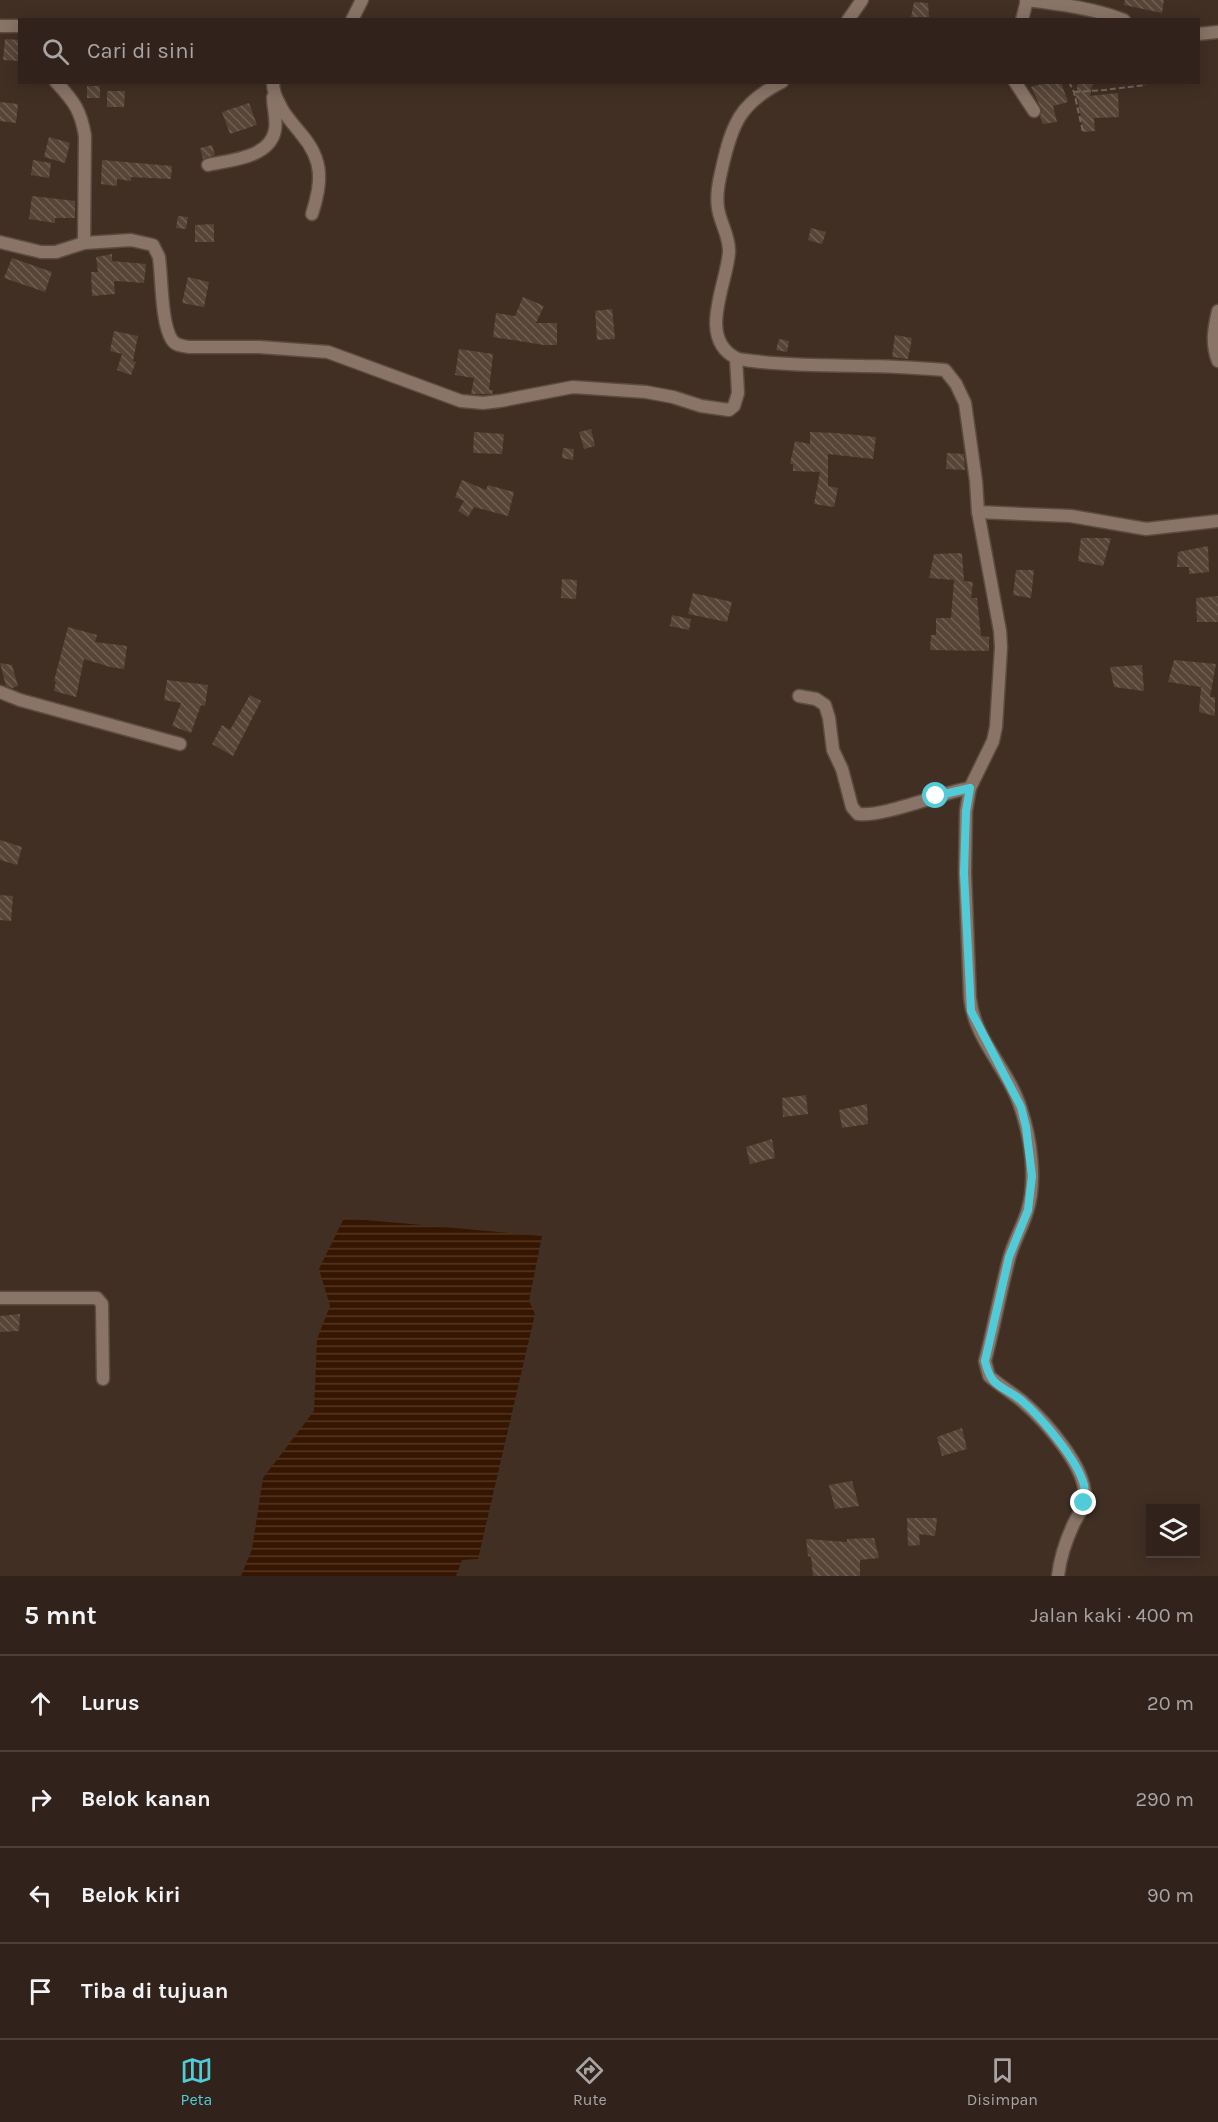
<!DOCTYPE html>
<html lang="id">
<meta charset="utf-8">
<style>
body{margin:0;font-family:Karla,sans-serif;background:#392b24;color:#f1f3f6}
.controls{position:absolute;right:18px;bottom:18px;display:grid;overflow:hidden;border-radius:0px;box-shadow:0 3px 15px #0003}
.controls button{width:54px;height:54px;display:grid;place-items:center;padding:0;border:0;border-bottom:2px solid #4c403a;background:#31231b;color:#f1f3f6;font:30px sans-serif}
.stop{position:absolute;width:18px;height:18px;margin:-14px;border:4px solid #52cbd8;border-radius:50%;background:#fff}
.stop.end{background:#52cbd8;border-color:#fff;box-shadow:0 2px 6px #0008}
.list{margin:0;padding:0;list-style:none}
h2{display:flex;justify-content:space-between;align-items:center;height:78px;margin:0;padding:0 24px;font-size:26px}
h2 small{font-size:20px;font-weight:400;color:#a8a4a3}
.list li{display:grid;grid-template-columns:39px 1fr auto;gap:18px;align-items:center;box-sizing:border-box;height:96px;padding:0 24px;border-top:2px solid #4c403a}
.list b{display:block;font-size:22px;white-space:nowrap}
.list em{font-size:20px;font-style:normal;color:#a8a4a3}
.icon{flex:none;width:33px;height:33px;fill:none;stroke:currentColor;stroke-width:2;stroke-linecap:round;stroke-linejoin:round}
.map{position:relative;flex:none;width:1218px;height:1576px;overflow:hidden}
.search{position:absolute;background:#31231b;box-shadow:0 3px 15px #0003;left:18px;right:18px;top:18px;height:66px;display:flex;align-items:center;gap:15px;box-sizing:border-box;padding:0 21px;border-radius:0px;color:#a8a4a3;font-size:22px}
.sheet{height:462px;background:#31231b}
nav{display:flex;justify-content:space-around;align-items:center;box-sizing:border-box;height:84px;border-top:2px solid #4c403a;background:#31231b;font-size:16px;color:#a8a4a3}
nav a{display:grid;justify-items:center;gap:3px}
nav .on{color:#52cbd8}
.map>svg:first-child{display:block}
.water{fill:url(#water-rules)}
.building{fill:url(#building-back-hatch)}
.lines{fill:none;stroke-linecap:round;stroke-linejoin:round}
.street-casing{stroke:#5b4c42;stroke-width:15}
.path{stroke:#76665c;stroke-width:2;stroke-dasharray:6 3;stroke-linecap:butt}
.street{stroke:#897467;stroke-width:12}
.route{stroke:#52cbd8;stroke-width:8}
</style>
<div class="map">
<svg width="1218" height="1576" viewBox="0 0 1218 1576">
<defs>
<pattern id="water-rules" width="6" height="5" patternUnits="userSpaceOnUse" patternTransform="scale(1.5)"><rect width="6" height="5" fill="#361600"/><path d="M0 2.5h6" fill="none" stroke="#533724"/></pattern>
<pattern id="building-back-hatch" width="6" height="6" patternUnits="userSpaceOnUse" patternTransform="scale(1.5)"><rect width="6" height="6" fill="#574538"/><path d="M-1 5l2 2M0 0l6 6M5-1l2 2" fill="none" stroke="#6f5f54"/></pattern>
</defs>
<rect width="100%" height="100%" fill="#412f24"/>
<polygon class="water" points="344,1218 542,1236 529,1301 535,1314 478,1559 462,1560 456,1576 241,1576 252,1549 263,1478 314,1411 317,1339 330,1306 319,1269"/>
<g class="building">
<polygon points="1125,0 1164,0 1162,13 1124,5"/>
<polygon points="914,2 928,3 929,17 911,17"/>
<polygon points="5,39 20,40 20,61 3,60"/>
<polygon points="1049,82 1061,82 1068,102 1053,106 1057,122 1043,124 1040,117 1042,110 1031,87"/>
<polygon points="1078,82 1093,82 1090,96 1118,93 1119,117 1094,118 1095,131 1083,132 1078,99 1075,100"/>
<rect x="87" y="86" width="13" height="12"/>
<polygon points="107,91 125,91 124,107 107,107"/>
<polygon points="0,102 18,104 16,123 0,121"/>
<polygon points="249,103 257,125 230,134 222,112"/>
<polygon points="49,137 70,143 65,163 44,157"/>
<polygon points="212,145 215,155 203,159 200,148"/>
<polygon points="33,160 51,163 49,178 31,175"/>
<polygon points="102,160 172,166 171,179 131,177 131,181 117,179 117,186 101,184"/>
<polygon points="32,196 75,201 75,218 55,218 55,223 29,219"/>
<polygon points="178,216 188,217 186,229 176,228"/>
<polygon points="214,224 214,242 195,242 195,225"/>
<polygon points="811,228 826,232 822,244 808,240"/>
<polygon points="112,254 112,261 146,264 144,283 117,281 114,282 115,294 92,296 91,272 98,272 96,257"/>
<polygon points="12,258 52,272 45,292 4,278"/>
<polygon points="188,277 209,282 204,307 182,303"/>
<polygon points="523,297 544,306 536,323 557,323 557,345 544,345 493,337 496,313 515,316"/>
<polygon points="612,309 615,339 597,340 595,311"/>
<polygon points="114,331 138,336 133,361 136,362 131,375 117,370 122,354 110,351"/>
<polygon points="895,335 912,338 908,359 892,357"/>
<polygon points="779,339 789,341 787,352 776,350"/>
<polygon points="459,349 493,354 489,390 493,390 492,394 471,394 474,378 455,375"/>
<polygon points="591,429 595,446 584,449 579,432"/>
<polygon points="474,432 504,434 502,454 473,453"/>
<polygon points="810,432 836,433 876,437 873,459 828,454 828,486 838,488 834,507 814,504 820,472 793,471 793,464 790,464 795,441 810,444"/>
<polygon points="563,448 574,449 573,460 562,458"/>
<polygon points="947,453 964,454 965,470 946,469"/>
<polygon points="462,480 486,490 488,485 514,492 508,516 474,507 468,517 458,511 464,501 455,497"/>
<polygon points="1081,538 1111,538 1103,566 1078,561"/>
<polygon points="1208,546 1209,572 1189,574 1189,567 1177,567 1178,552"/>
<polygon points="962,553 964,581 973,582 971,598 977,598 981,636 989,637 989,651 930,650 931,635 936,635 936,618 951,618 954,580 929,578 934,554"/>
<polygon points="1016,570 1034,570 1031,598 1013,595"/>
<polygon points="562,579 577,580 576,599 561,598"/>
<polygon points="693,593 732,602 727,622 688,614"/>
<polygon points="1218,596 1218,622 1197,622 1196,598"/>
<polygon points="672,615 691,619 689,630 670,626"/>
<polygon points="68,627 97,635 95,642 127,646 124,669 110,667 84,659 76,697 54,691 56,681 54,681"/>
<polygon points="1174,660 1216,664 1210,697 1215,697 1215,716 1199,712 1201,687 1168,682"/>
<polygon points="0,663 12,665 18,686 12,688 6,686"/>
<polygon points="1142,665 1144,691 1114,687 1110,667"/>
<polygon points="167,680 208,685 205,706 201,705 191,733 172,726 181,703 164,700"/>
<polygon points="250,695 261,701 233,756 212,744 222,725 230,730"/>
<polygon points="0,840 22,847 17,865 0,860"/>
<polygon points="0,895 13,896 11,921 0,920"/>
<polygon points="806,1095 808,1114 783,1117 782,1098"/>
<polygon points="867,1104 868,1124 842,1128 839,1110"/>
<polygon points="772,1139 775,1158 750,1164 746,1147"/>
<polygon points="20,1314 19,1331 0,1332 0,1316"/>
<polygon points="962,1428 967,1449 942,1456 937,1437"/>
<polygon points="852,1481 859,1506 835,1509 829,1485"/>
<polygon points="907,1518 937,1518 935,1536 919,1534 920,1545 908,1546"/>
<polygon points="874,1538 879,1558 860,1560 860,1576 813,1576 811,1557 808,1556 806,1539 847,1542 847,1539"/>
</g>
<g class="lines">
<g class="street-casing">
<g id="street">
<path d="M1026 0C1060 4 1092 8 1124 20"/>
<polyline points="352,20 362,0"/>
<polyline points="848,20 862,0"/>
<polyline points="1022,20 1027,0"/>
<polyline points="0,26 20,26"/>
<polyline points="1198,34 1218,32"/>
<path d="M56 82C74 101 81 111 85 136L84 243"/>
<path d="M273 82C273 93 277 99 282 109 288 119 295 126 302 135 324 161 322 183 312 214"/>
<path d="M782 82C740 103 732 124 722 168 719 181 716 194 718 208 720 223 730 237 729 252 727 284 697 338 736 358 740 360 748 360 753 361 790 366 826 365 863 366 890 366 918 368 945 370L956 384 965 403 976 481 978 512 1000 631 1001 647 996 727 993 741 970 788 966 811 965 873 970 998C974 1039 1009 1070 1021 1109 1031 1139 1037 1181 1027 1212 1022 1228 1013 1243 1009 1259 1000 1293 994 1327 985 1361L989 1376C999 1385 1011 1392 1022 1401 1044 1420 1092 1472 1084 1503 1082 1510 1077 1517 1074 1523 1066 1540 1060 1558 1058 1576"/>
<polyline points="1015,82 1034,111"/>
<path d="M208 165C230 160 270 158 275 130 277 119 273 108 273 97"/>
<path d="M0 242 41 252H56L84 243 131 240 153 245 159 257C162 278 161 324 172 340 176 346 183 346 189 347H259L328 352 461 401 483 403 500 401 573 387 646 392 673 397 701 406 729 410 734 406 738 393 736 358"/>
<path d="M1218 311C1214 329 1211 343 1218 361"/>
<polyline points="978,512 1071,516 1146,529 1218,521"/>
<polyline points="0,692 20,700 180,744"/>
<path d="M799 696 816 699 825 705 829 718 833 750 842 769 852 807 858 814C885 817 939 793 970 788"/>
<polyline points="0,1298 97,1298 102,1304 103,1379"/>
</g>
</g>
<g class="path">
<polyline points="1069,82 1074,92 1083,132"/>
<polyline points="1074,92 1104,90 1146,85"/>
</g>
<use href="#street" class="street"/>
</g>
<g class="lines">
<path class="route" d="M936 796 970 788 966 811 964 873 971 1011 1021 1107 1026 1127 1032 1176 1028 1210 1009 1257 985 1361C991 1388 1002 1385 1021 1400 1041 1417 1077 1459 1084 1485 1085 1490 1084 1497 1084 1503"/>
</g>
</svg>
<div class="controls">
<button><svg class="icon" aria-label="layers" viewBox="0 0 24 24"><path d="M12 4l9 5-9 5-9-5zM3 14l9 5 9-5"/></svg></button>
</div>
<div class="stop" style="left:936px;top:796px"></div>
<div class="stop end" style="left:1084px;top:1503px"></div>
<div class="search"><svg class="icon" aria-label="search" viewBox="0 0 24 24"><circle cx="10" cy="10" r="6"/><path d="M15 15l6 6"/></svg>Cari di sini</div>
</div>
<section class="sheet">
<h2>5 mnt<small>Jalan kaki · 400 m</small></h2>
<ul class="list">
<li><svg class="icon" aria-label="ahead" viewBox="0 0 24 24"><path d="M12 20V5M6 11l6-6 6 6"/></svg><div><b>Lurus</b></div><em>20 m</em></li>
<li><svg class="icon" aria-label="right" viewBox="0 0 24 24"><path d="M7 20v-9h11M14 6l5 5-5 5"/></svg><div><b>Belok kanan</b></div><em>290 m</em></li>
<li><svg class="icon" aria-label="left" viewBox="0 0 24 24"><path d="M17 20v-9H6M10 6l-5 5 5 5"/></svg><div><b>Belok kiri</b></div><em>90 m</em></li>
<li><svg class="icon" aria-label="arrive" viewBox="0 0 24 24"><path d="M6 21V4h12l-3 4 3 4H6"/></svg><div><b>Tiba di tujuan</b></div></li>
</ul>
</section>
<nav>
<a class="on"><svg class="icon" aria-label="map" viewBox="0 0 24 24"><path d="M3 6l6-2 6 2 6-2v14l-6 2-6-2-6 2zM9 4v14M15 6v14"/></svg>Peta</a>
<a><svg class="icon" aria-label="directions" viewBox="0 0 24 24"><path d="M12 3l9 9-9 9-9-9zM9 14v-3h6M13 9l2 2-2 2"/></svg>Rute</a>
<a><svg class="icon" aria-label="saved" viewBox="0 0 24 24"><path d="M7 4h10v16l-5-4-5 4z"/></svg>Disimpan</a>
</nav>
